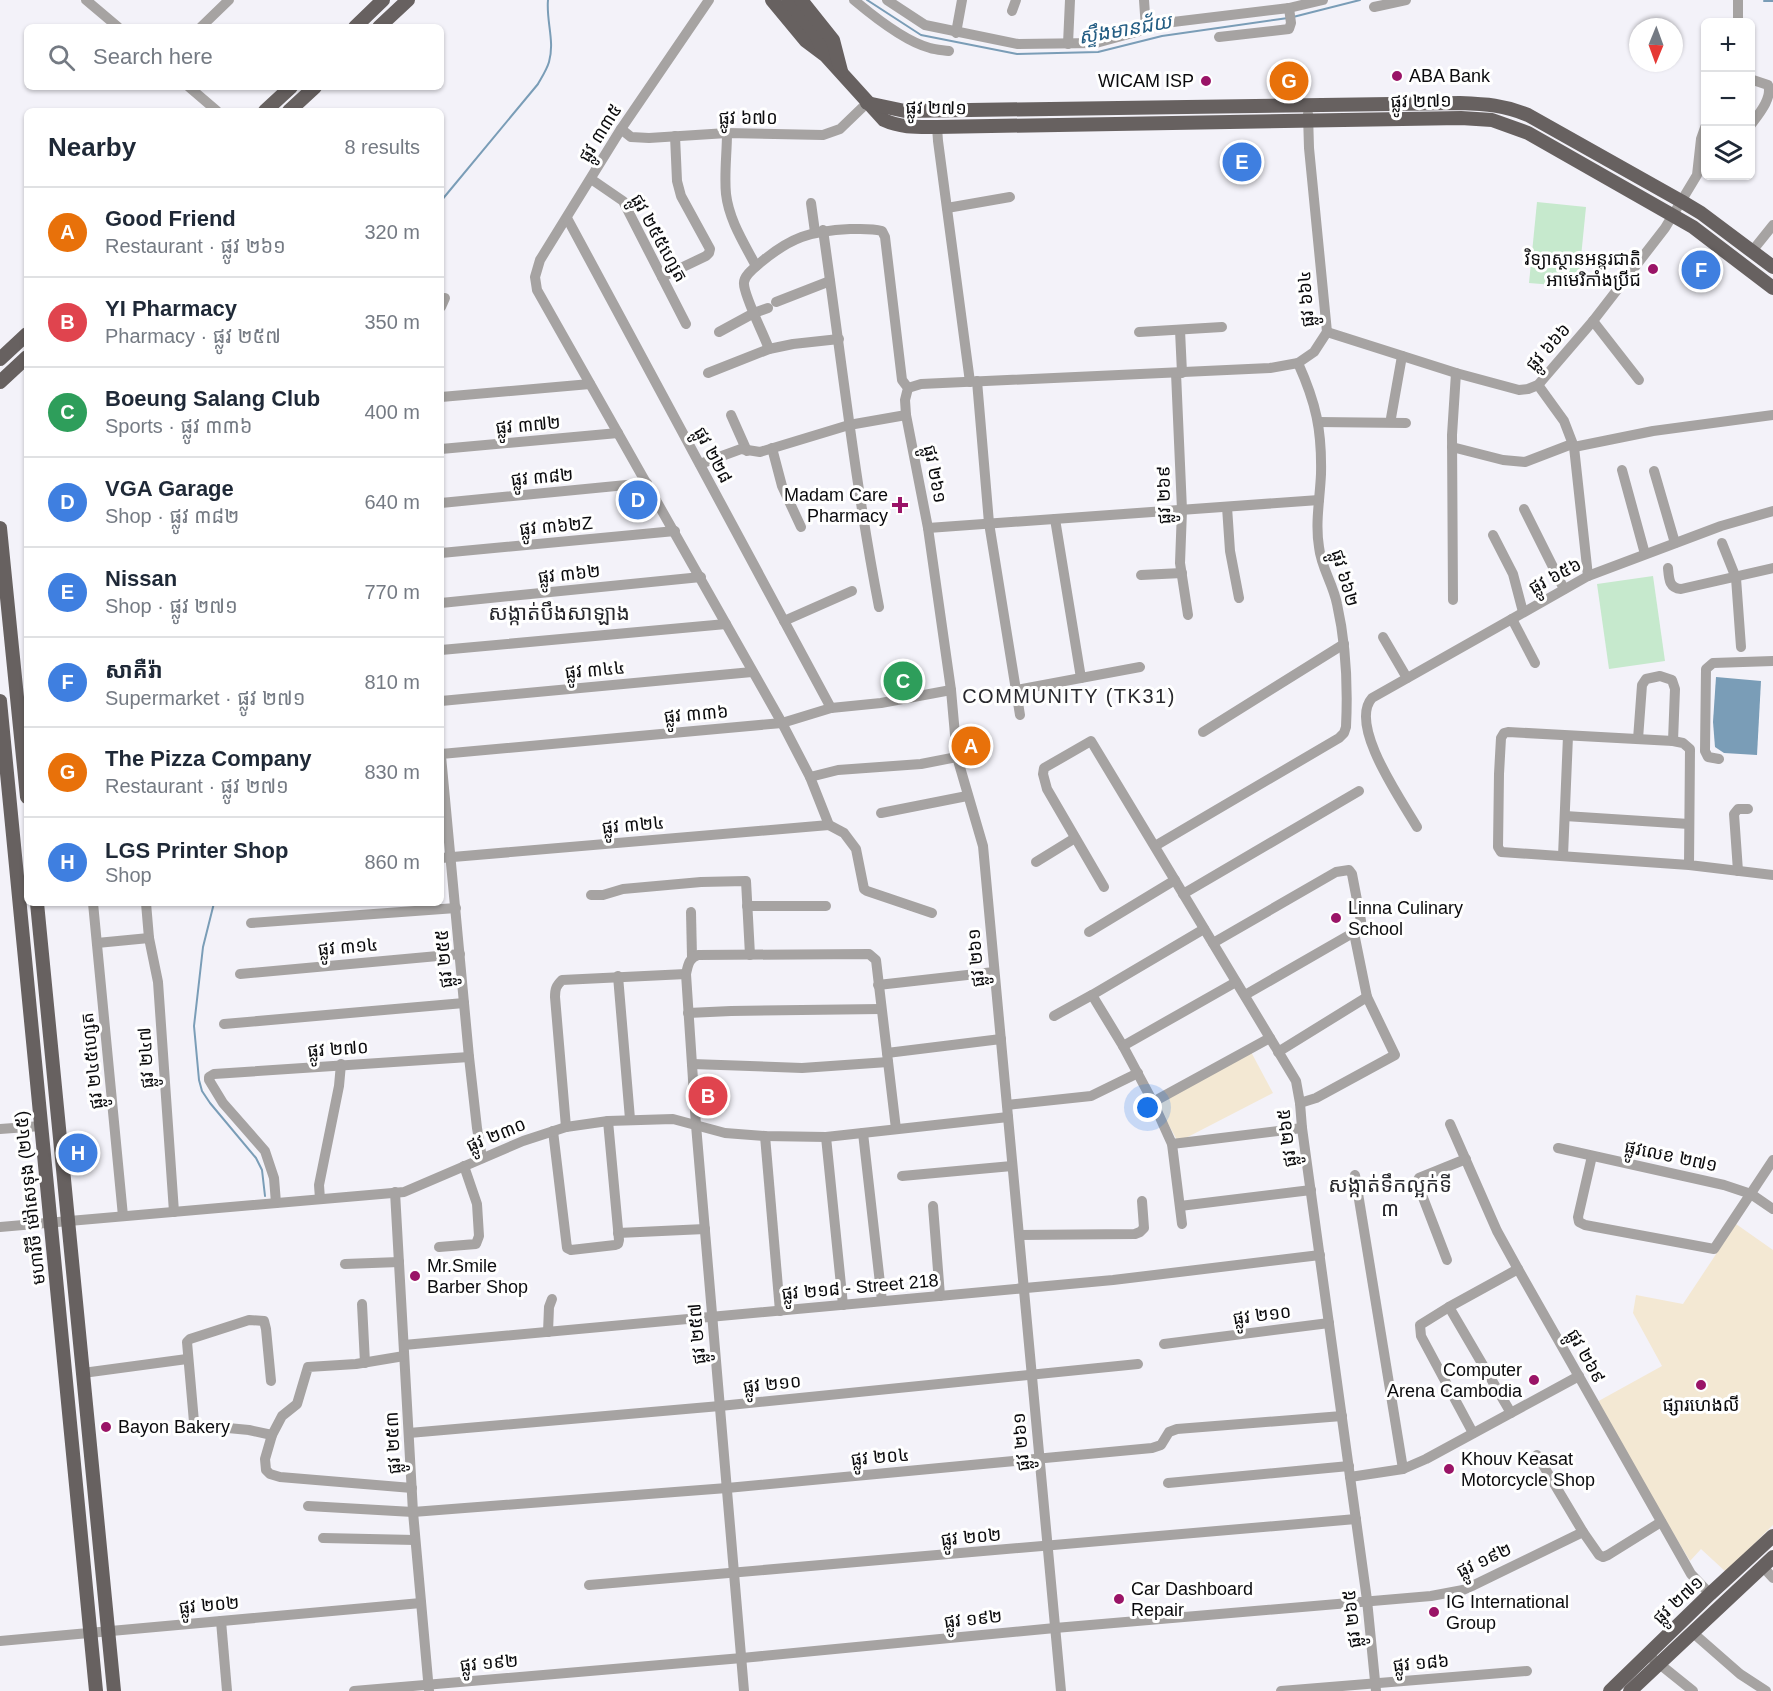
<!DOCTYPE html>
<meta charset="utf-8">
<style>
body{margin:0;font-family:Helvetica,"Noto Sans Khmer",sans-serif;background:#f2f2f3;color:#1f2937}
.controls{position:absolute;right:18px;top:18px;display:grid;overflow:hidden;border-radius:9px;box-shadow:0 2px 4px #0004}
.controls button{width:54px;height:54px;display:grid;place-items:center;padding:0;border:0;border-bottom:2px solid #e0e1e3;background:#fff;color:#1f2937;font:30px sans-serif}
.compass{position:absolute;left:1629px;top:18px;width:54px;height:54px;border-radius:50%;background:#fff;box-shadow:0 2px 4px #0004;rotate:181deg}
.you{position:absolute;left:1148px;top:1108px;width:21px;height:21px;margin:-15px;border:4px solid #fff;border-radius:50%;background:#1a73e8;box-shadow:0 0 0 9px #1a73e833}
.badge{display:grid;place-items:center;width:39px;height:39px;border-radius:50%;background:#9a1467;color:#fff;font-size:20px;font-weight:700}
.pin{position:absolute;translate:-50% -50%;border:3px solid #fff;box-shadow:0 2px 6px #0006}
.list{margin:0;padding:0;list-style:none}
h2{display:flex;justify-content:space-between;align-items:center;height:78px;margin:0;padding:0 24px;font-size:26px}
h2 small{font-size:20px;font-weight:400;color:#747a83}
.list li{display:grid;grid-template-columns:39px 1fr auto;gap:18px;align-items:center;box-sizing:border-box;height:90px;padding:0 24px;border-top:2px solid #e0e1e3}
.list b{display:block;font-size:22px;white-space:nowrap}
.list p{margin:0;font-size:20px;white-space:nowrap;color:#747a83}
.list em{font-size:20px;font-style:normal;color:#747a83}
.icon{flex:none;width:33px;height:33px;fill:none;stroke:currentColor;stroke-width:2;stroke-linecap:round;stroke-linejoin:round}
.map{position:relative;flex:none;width:1773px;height:1691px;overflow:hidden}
.search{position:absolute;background:#fff;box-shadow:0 2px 4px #0004;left:24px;top:24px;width:420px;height:66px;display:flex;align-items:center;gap:15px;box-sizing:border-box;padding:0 21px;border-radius:9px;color:#747a83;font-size:22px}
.panel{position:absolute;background:#fff;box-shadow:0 2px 4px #0004;left:24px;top:108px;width:420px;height:798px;border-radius:9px}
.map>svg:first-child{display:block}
.commercial{fill:#f3e8d3}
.green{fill:#c6e9cd}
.water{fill:#7a9db7}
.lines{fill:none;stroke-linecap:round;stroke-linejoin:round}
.stream{stroke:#7a9db7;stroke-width:2}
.minor{stroke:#a6a3a2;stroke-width:10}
.major{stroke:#676160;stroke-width:14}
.poi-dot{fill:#9a1467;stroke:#fff;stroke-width:2}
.labels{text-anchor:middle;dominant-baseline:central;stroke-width:6;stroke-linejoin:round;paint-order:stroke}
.poi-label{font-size:18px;fill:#0b0b0d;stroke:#fff;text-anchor:start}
.street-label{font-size:18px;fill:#0b0b0d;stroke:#fff}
.water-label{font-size:20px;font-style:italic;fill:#235d83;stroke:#fff}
.neighbourhood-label{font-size:20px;letter-spacing:1.5px;fill:#29292e;stroke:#fff}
.quarter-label{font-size:21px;fill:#29292e;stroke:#fff}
</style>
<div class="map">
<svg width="1773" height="1691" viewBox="0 0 1773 1691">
<rect width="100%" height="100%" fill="#f3f2f9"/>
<g class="commercial">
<polygon points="1250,1050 1273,1093 1178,1142 1157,1103"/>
<polygon points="1736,1224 1773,1250 1773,1525 1726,1572 1701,1549 1690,1561 1595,1403 1662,1366 1633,1313 1636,1295 1683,1304"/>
</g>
<g class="green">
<polygon points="1537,202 1586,207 1578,287 1529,283"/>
<polygon points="1653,576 1665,661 1609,669 1597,584"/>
</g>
<polygon class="water" points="1716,677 1761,681 1757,755 1724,753 1715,747 1713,722"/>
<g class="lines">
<g class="stream">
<polyline points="867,0 921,35 1017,54 1098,52 1162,36 1288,18"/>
<polyline points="1764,1 1773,1"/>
<polyline points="1293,17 1360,0"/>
<path d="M441 201 538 84C542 77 547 69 549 62 555 41 546 21 548 0"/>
<polyline points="214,903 203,947 194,1026 199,1080 202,1091 210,1103 256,1158 262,1170 265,1196"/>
</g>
<g class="minor">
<polyline points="86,0 118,27"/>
<polyline points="709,0 621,129 540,260 535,277 537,290 782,723 810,777 829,825 844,833 856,849 864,889 867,891 932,913"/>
<path d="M854 0C873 16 906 42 930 48 936 50 943 50 949 51"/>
<polyline points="887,0 925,25 1018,44 1096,43 1173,22 1289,8 1323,0"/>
<polyline points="1144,0 1146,29"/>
<polyline points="1374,7 1406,0"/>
<polyline points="1012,11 1016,0"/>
<polyline points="1738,22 1738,0"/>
<polyline points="201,27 229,0"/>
<polyline points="956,33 962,0"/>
<polyline points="1219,37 1289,29 1291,23 1289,8"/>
<polyline points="1068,44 1070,0"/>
<path d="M1750 79 1768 85C1773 98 1758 115 1750 126"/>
<polyline points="189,87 217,111"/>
<polyline points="937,127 938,141 970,382"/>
<polyline points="621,129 631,137 649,138 727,133 823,135 840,129 867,103"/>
<path d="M727 133C727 153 724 174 726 194 729 220 744 243 756 266"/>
<polyline points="591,179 623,201 686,324"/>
<polyline points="811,203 815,232"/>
<polyline points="947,208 1010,197"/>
<polyline points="567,218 831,708"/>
<path d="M823 230C841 356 855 483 879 607"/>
<polyline points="1753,250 1773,225"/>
<polyline points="662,277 706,256 709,253 710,249 681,196 677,181 675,136"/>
<polyline points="776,302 830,281"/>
<polyline points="441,307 445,298"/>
<polyline points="1593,321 1639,380"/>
<polyline points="1180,330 1182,373"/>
<polyline points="719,332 754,313 768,308"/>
<polyline points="1139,332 1222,327"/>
<polyline points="1327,332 1456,373 1519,390 1528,389 1538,385 1593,321 1665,228 1697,175 1701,139 1706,125"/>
<path d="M769 349C764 335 744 296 744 284 743 276 754 268 760 263 791 237 810 231 850 229 861 229 871 228 882 231L885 237 902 380 908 388 905 400 906 415 928 528 951 690 957 757 983 846 1061 1691"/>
<polyline points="708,373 769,349 793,344 839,339"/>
<polyline points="1176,373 1182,510 1180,563 1188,615"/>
<polyline points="977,381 989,523 1020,715"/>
<polyline points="1538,385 1564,421 1574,447 1588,576"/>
<polyline points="908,388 921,384 1270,368 1298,363 1314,352 1327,332 1309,148 1308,114"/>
<polyline points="441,397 590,384"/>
<polyline points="731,415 747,451"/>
<polyline points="1391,418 1402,356"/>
<polyline points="1318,422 1406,423"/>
<polyline points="1452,447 1503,460 1525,462 1572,444"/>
<polyline points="1574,447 1653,431 1773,415"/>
<polyline points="772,448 782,486 801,527"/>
<polyline points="441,449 618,433"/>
<polyline points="700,464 741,449 760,452 849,425 906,415"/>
<polyline points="1622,470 1645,554"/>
<polyline points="1654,471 1675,543"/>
<polyline points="441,503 647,483"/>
<polyline points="1227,507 1230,551 1239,598"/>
<polyline points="1524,509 1564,589"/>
<polyline points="1055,519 1081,678"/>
<polyline points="928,528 1319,500"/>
<polyline points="1493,535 1513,574 1523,612"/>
<polyline points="1722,543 1736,578 1741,647"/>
<polyline points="441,553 675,531"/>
<path d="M1668 568C1669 579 1669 588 1681 589L1773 568"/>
<polyline points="1141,575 1182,573"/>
<polyline points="1453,600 1452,435 1456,373"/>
<polyline points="441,603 701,577"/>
<polyline points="1512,619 1535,663"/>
<polyline points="784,621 852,591"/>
<polyline points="1383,637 1407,678"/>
<polyline points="441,650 726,624"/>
<polyline points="1016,690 1140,667"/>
<polyline points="441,701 752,672"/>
<polyline points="1203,732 1344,644"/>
<polyline points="1638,739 1642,685 1646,679 1660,676 1672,680 1675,689 1673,741"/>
<polyline points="441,754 782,723 831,708 881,703 951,690"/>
<polyline points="441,756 469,1057 477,1128 482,1158"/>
<polyline points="1719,759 1708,757 1705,751 1706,669 1713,663 1773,661"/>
<polyline points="810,777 838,770 921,764 957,757"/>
<polyline points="881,813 967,796"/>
<polyline points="1565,816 1689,824"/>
<path d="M1417 827C1402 801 1348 725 1372 698L1588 576 1721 526 1773 511"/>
<path d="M1155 846 1339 738 1344 733 1346 727C1348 686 1346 644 1337 604 1333 584 1321 567 1319 547 1315 523 1320 498 1321 474 1322 430 1316 403 1298 363"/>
<polyline points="1563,856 1568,736"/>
<polyline points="441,858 829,825"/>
<polyline points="1036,862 1075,838"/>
<polyline points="1689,865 1690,749 1683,743 1673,741 1508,732 1504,733 1501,738 1499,774 1498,847 1501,852 1689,865 1773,875"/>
<polyline points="1738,871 1734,814 1738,809 1748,809"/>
<polyline points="1104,887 1047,789 1043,774 1044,768 1091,741 1296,1081 1300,1103 1302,1128 1367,1600 1376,1691"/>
<polyline points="1183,894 1359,791"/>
<polyline points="591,895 603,895 623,889 701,882 746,881 750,955"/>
<polyline points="93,903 123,1216"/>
<polyline points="146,903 149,938 158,982 174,1212"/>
<polyline points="747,906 826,906"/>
<polyline points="691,912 692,957"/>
<polyline points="251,923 456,908"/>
<polyline points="1089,932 1175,880"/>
<polyline points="97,943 149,938"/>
<polyline points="1213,943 1336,872 1349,870 1352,874 1361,921 1358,930 1245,995"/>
<polyline points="240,974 460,954"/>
<polyline points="618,976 630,1119"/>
<polyline points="878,985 994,972"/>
<polyline points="1092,995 1123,1046 1153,1102 1172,1144 1182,1224"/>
<polyline points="688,1013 731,1011 881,1009"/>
<polyline points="1054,1016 1092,995 1204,929"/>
<polyline points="224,1024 464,1003"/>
<polyline points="1123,1046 1236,982"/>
<polyline points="1278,1052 1367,997"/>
<polyline points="887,1053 1001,1039"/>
<polyline points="692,1064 802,1068 888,1062"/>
<polyline points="1153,1102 1270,1038"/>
<polyline points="1300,1103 1316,1098 1395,1055 1367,997 1354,933"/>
<polyline points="1007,1105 1091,1096 1138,1073"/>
<polyline points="1450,1124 1497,1231 1518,1269 1691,1574 1710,1594"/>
<path d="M566 1127 555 997C555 989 556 986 562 980L686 974"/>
<polyline points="0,1129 41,1126"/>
<polyline points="553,1131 567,1248 571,1250 615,1245 618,1244 619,1240 608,1121"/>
<polyline points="863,1133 882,1301"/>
<polyline points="765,1136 780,1311"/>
<polyline points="826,1137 843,1305"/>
<polyline points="1172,1144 1302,1128"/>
<polyline points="1558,1148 1724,1185 1751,1194 1773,1209"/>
<polyline points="1592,1156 1578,1217 1579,1222 1585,1225 1714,1249 1773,1160"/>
<polyline points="1355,1175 1403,1469"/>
<polyline points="902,1176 1012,1166"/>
<polyline points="395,1192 413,1512 429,1691"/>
<polyline points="320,1199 319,1185 339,1086 341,1064"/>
<polyline points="276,1203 274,1178 265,1151 223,1103 209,1080 209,1077 214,1074 469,1057"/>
<polyline points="933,1206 940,1296"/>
<polyline points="1180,1206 1311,1190"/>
<polyline points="0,1227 404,1192 523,1141 566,1127 608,1121 673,1119 725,1133 765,1136 826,1137 1008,1117"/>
<polyline points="618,1233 705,1229"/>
<polyline points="1019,1235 1135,1234 1140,1232 1144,1228 1142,1201"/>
<polyline points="439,1247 476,1244 479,1236 477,1204 464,1166"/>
<polyline points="1447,1260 1417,1182 1419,1178 1466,1159"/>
<polyline points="345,1264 399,1262"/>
<polyline points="362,1304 365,1363"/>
<polyline points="1449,1307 1511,1413"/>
<polyline points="548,1332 549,1307 552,1299"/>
<polyline points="1164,1344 1329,1323"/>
<polyline points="404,1345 1113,1280 1320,1255"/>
<polyline points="404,1356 356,1364 308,1367 297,1404 282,1416 272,1435 265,1459 266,1470 270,1474 280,1477 412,1488"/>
<polyline points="83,1373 187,1359"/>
<polyline points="271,1381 266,1329 264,1321 249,1320 190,1339 187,1342 194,1422 196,1425 249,1430 272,1435"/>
<polyline points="409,1433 720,1406 1138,1364"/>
<polyline points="1473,1433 1421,1336 1420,1325 1449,1307 1518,1269"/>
<polyline points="1537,1455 1583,1532 1599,1555 1603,1557 1608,1555 1661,1522"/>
<polyline points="1350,1477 1403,1469 1426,1459 1579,1376"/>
<polyline points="1168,1483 1349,1466"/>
<polyline points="308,1506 413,1512 727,1488 1152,1448 1161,1445 1169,1432 1177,1429 1342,1416"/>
<polyline points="323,1538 415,1540"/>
<polyline points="1763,1567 1773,1578"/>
<polyline points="589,1585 1356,1519"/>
<polyline points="221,1621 227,1691"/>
<polyline points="1692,1632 1740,1674 1766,1691"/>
<polyline points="0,1641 421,1603"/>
<polyline points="1647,1654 1693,1691"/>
<polyline points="354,1691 742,1658 1055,1628 1431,1596 1463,1590 1472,1586 1583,1532"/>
<path d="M744 1691 696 1125 686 974C688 965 689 958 698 955L869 954 876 960 896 1129"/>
<polyline points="1281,1691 1527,1671"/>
</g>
<g class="major">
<path d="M772 0 806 41 826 56 884 120C901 128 918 127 937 127L1461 118 1492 120 1528 133 1672 215 1693 227 1773 288"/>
<polyline points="788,0 815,33 825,54"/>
<polyline points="801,0 833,40 841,71"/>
<polyline points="355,27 383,0"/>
<polyline points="379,27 408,0"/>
<path d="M867 103 905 111 1460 103C1486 104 1504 105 1528 115L1681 201 1701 213 1773 267"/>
<polyline points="265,111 291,87"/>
<polyline points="289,111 315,87"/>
<polyline points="0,359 27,334"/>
<polyline points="0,382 27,357"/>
<polyline points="0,528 27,797"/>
<polyline points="0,701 96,1691"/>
<polyline points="37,903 114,1691"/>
<polyline points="1610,1691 1710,1594 1773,1536"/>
<polyline points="1630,1691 1773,1557"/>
</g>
</g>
<g class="poi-dot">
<circle cx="1397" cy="76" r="6"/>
<circle cx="1206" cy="81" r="6"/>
<circle cx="1653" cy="269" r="6"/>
<path d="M897 496h6v6h6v6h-6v6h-6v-6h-6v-6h6z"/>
<circle cx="1336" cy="918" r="6"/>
<circle cx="415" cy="1276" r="6"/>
<circle cx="1534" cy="1380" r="6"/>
<circle cx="1701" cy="1385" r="6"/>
<circle cx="106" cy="1427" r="6"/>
<circle cx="1449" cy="1469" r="6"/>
<circle cx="1119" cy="1599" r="6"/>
<circle cx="1434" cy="1612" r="6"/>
</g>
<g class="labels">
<g class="poi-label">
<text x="1409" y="76">ABA Bank</text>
<text x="1194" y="81" text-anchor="end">WICAM ISP</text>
<text x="1641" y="259" text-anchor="end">វិទ្យាស្ថានអន្តរជាតិ<tspan x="1641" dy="21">អាមេរិកាំងប្រីជ</tspan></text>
<text x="888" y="495" text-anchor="end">Madam Care<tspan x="888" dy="21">Pharmacy</tspan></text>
<text x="1348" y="908">Linna Culinary<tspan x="1348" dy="21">School</tspan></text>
<text x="427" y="1266">Mr.Smile<tspan x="427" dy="21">Barber Shop</tspan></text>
<text x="1522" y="1370" text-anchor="end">Computer<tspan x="1522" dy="21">Arena Cambodia</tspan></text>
<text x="1701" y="1405" text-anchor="middle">ផ្សារហេងលី</text>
<text x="118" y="1427">Bayon Bakery</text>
<text x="1461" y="1459">Khouv Keasat<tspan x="1461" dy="21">Motorcycle Shop</tspan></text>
<text x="1131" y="1589">Car Dashboard<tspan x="1131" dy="21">Repair</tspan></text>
<text x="1446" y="1602">IG International<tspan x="1446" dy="21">Group</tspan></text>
</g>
<g class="street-label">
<text transform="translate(1421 101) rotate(-1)">ផ្លូវ ២៧១</text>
<text transform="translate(936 108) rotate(1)">ផ្លូវ ២៧១</text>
<text x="748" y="118">ផ្លូវ ៦៧០</text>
<text transform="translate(600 133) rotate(-58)">ផ្លូវ ៣៣៥</text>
<text transform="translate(659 238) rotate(61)">ផ្លូវ ២៥៥ហ្សេត</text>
<text transform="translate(1306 299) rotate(-94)">ផ្លូវ ៦៦៤</text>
<text transform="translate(1548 347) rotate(-48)">ផ្លូវ ៦៦៦</text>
<text transform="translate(528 425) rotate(-5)">ផ្លូវ ៣៧២</text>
<text transform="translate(713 455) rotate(62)">ផ្លូវ ២២៨</text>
<text transform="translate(935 474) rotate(79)">ផ្លូវ ២៦១</text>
<text transform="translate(542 477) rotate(-5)">ផ្លូវ ៣៨២</text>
<text transform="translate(1164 495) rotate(-91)">ផ្លូវ ២៦៩</text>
<text transform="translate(556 526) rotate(-5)">ផ្លូវ ៣៦២Z</text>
<text transform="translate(569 574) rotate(-6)">ផ្លូវ ៣៦២</text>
<text transform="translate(1555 576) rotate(-28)">ផ្លូវ ៦៥៦</text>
<text transform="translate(1345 578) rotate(74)">ផ្លូវ ៦៦២</text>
<text transform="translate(595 670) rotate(-5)">ផ្លូវ ៣៤៤</text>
<text transform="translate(696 714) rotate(-5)">ផ្លូវ ៣៣៦</text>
<text transform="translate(633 825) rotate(-5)">ផ្លូវ ៣២៤</text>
<text transform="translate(348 947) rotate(-5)">ផ្លូវ ៣១៤</text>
<text transform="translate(976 958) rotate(-95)">ផ្លូវ ២៦១</text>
<text transform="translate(444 959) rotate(-95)">ផ្លូវ ២៥៥</text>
<text transform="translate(338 1049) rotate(-4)">ផ្លូវ ២៧០</text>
<text transform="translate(146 1058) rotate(-93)">ផ្លូវ ២៤៧</text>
<text transform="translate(92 1061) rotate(-96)">ផ្លូវ ២៤៥ហ្សេត</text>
<text transform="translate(496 1135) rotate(-22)">ផ្លូវ ២៣០</text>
<text transform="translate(1287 1138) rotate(-97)">ផ្លូវ ២៦៥</text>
<text transform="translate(1671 1156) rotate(12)">ផ្លូវលេខ ២៧១</text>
<text transform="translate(30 1198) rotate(-96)">មហាវិថី ម៉ៅសេទុង (២៤៥)</text>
<text transform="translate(860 1287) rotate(-5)">ផ្លូវ ២១៨ - Street 218</text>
<text transform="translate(1262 1315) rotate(-7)">ផ្លូវ ២១០</text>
<text transform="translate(697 1334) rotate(-95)">ផ្លូវ ២៥៧</text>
<text transform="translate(1586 1356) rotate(61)">ផ្លូវ ២៦៩</text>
<text transform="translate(772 1384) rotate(-6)">ផ្លូវ ២១០</text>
<text transform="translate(1021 1442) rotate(-95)">ផ្លូវ ២៦១</text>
<text transform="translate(393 1443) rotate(-93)">ផ្លូវ ២៥៣</text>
<text transform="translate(880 1457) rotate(-5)">ផ្លូវ ២០៤</text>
<text transform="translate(971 1537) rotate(-5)">ផ្លូវ ២០២</text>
<text transform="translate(1484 1560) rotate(-25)">ផ្លូវ ១៩២</text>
<text transform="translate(1678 1600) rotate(-43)">ផ្លូវ ២៧១</text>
<text transform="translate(209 1605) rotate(-5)">ផ្លូវ ២០២</text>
<text transform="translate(973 1619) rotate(-6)">ផ្លូវ ១៩២</text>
<text transform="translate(1352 1619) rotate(-96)">ផ្លូវ ២៦៥</text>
<text transform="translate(489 1663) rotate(-5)">ផ្លូវ ១៩២</text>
<text transform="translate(1421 1663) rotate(-5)">ផ្លូវ ១៨៦</text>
</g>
<g class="water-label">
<text transform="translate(1125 29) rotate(-10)">ស្ទឹងមានជ័យ</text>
</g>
<g class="neighbourhood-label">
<text x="1069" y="696">COMMUNITY (TK31)</text>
</g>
<g class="quarter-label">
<text x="559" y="612">សង្កាត់បឹងសាឡាង</text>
<text x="1390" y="1184">សង្កាត់ទឹកល្អក់ទី<tspan x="1390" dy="24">៣</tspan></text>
</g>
</g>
</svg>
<div class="controls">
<button>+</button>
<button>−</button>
<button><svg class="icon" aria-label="layers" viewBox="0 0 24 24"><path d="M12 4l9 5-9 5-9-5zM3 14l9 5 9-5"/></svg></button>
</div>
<svg class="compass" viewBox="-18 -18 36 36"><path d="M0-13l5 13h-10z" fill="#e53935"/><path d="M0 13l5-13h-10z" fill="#747a83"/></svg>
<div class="you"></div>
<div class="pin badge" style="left:971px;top:746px;background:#e8710a">A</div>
<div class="pin badge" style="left:708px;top:1096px;background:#e0444e">B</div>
<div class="pin badge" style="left:903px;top:681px;background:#2e9e5b">C</div>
<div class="pin badge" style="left:638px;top:500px;background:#3f7fe0">D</div>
<div class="pin badge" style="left:1242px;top:162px;background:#3f7fe0">E</div>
<div class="pin badge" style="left:1701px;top:270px;background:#3f7fe0">F</div>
<div class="pin badge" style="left:1289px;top:81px;background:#e8710a">G</div>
<div class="pin badge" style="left:78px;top:1153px;background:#3f7fe0">H</div>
<div class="search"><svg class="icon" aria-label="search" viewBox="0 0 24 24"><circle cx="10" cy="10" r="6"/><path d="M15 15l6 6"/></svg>Search here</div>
<section class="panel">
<h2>Nearby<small>8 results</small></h2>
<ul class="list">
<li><span class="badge" style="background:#e8710a">A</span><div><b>Good Friend</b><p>Restaurant · ផ្លូវ ២៦១</p></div><em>320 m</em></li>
<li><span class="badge" style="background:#e0444e">B</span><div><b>YI Pharmacy</b><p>Pharmacy · ផ្លូវ ២៥៧</p></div><em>350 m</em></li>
<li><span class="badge" style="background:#2e9e5b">C</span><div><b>Boeung Salang Club</b><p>Sports · ផ្លូវ ៣៣៦</p></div><em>400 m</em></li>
<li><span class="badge" style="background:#3f7fe0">D</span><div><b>VGA Garage</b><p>Shop · ផ្លូវ ៣៨២</p></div><em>640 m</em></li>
<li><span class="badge" style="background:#3f7fe0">E</span><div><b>Nissan</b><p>Shop · ផ្លូវ ២៧១</p></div><em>770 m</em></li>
<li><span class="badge" style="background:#3f7fe0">F</span><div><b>សាគឺរ៉ា</b><p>Supermarket · ផ្លូវ ២៧១</p></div><em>810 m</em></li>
<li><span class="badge" style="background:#e8710a">G</span><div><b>The Pizza Company</b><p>Restaurant · ផ្លូវ ២៧១</p></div><em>830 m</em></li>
<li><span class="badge" style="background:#3f7fe0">H</span><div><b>LGS Printer Shop</b><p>Shop</p></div><em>860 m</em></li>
</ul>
</section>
</div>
